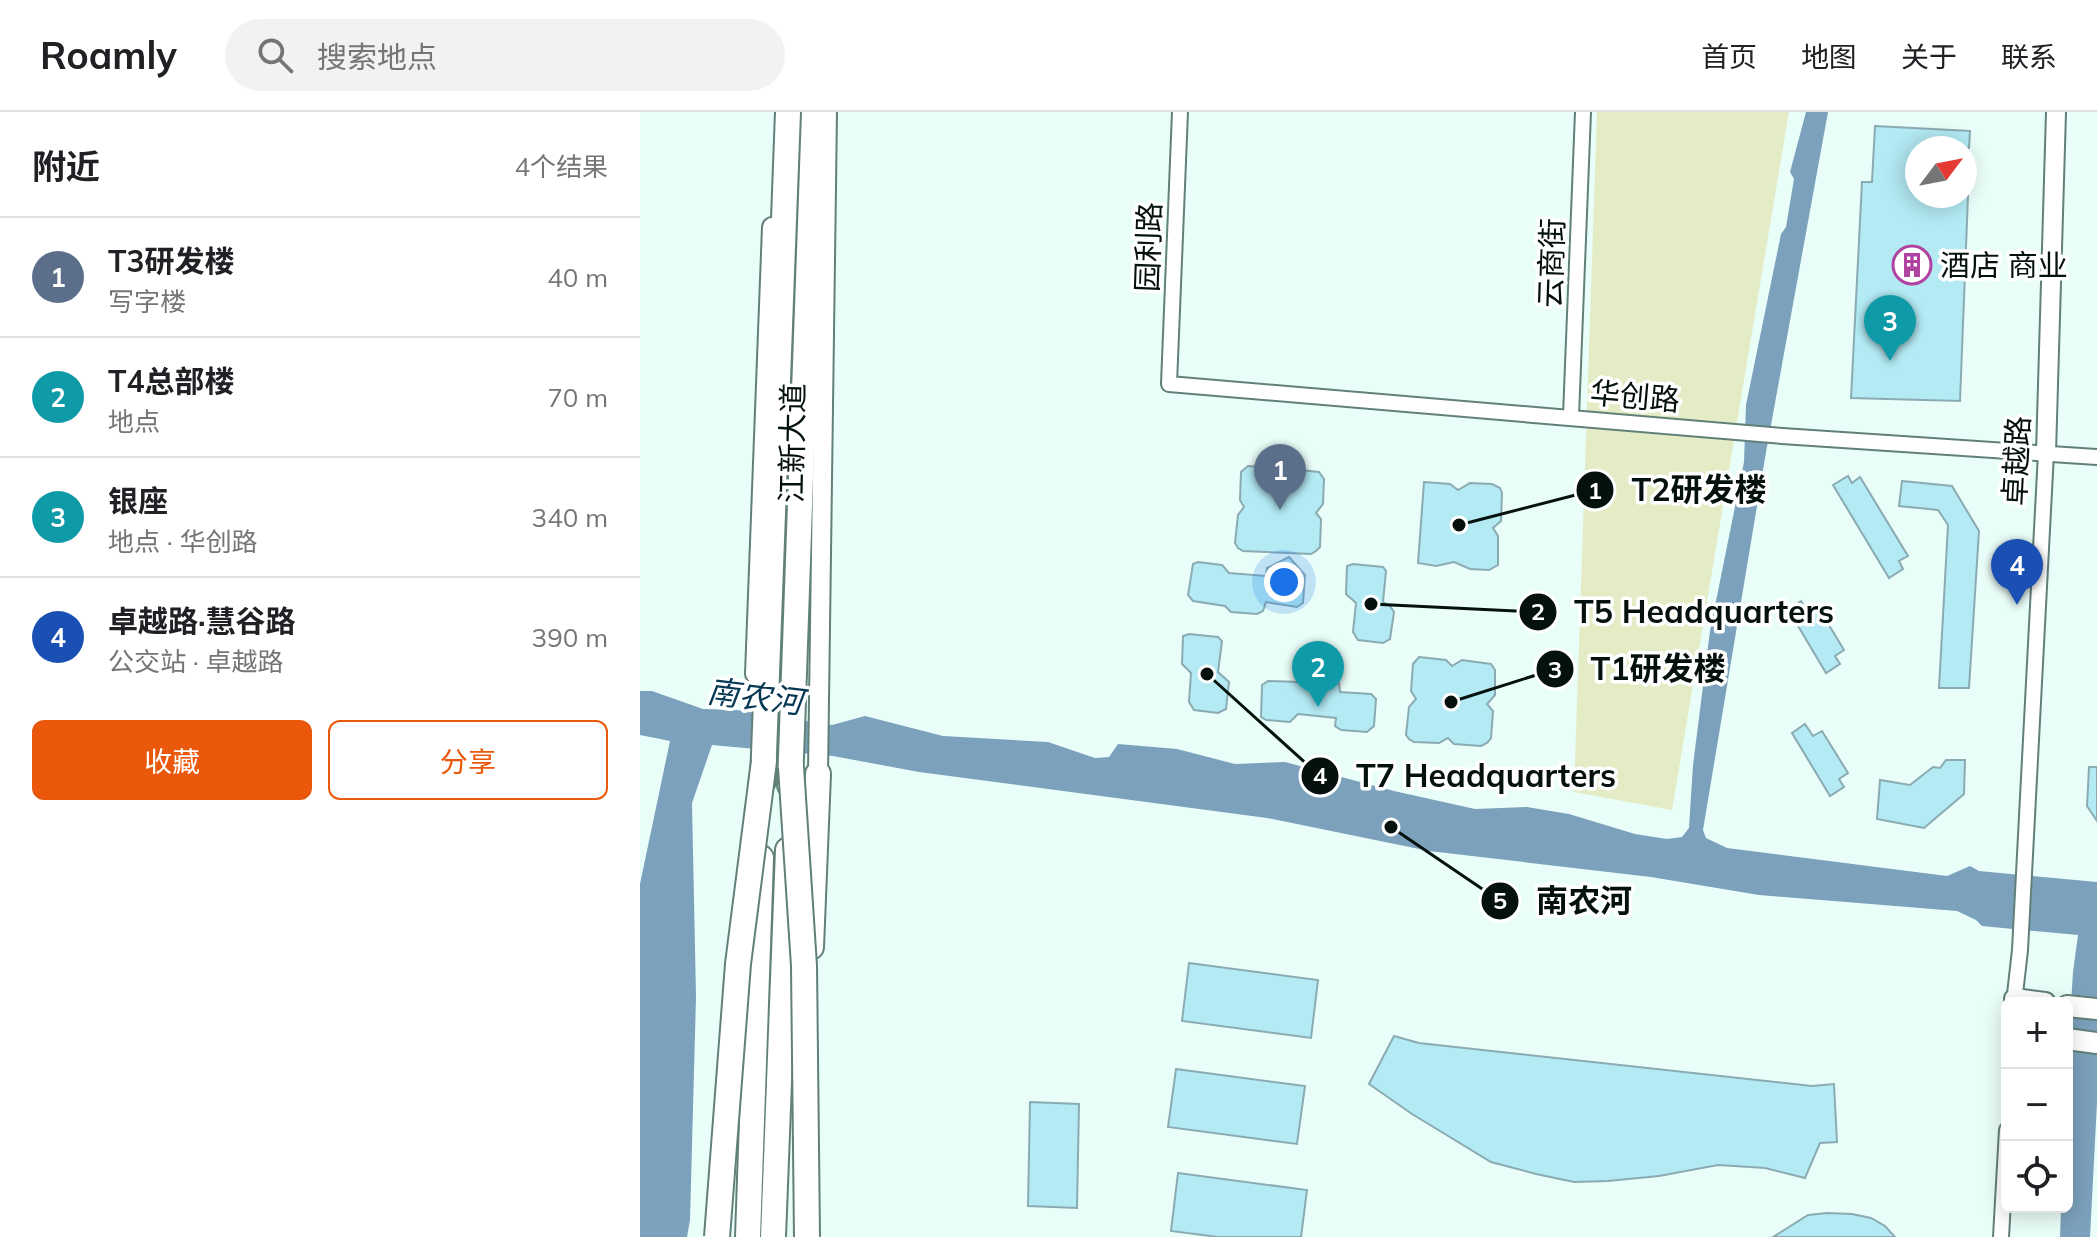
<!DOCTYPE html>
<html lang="zh">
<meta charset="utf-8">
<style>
body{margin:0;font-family:Mulish,"Noto Sans SC",sans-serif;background:#f2f2f2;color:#202124}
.controls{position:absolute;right:24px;bottom:24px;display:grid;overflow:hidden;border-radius:12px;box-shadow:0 4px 20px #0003}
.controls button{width:72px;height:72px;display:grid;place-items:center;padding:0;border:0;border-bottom:2px solid #e0e0e0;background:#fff;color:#202124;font:40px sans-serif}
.compass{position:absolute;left:1265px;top:24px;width:72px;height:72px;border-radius:50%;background:#fff;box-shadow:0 4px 20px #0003;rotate:58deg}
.you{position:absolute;left:644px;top:470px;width:28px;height:28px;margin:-20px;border:6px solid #fff;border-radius:50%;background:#1a73e8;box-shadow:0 0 0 12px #1a73e833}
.badge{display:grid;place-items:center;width:52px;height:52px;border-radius:50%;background:#ea580c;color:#fff;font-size:26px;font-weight:700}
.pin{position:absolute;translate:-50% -66px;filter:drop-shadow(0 2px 4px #0008)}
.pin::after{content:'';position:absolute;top:42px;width:28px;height:24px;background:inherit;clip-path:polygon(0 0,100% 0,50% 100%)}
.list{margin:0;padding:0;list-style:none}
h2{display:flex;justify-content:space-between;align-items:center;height:104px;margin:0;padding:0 32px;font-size:34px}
h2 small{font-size:26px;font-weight:400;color:#757577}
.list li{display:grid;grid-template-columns:52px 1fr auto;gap:24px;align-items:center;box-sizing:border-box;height:120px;padding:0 32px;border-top:2px solid #e0e0e0}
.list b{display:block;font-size:30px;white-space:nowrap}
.list p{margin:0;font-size:26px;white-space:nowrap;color:#757577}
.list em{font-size:26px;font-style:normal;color:#757577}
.actions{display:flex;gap:16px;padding:24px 32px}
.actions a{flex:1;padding:18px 0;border:2px solid #ea580c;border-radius:12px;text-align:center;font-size:28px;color:#ea580c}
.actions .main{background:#ea580c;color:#fff}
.icon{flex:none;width:44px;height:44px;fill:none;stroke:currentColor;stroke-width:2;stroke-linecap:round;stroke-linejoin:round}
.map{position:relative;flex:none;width:1457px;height:1125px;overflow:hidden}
header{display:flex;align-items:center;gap:48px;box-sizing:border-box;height:112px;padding:0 40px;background:#fff;border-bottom:2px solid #e0e0e0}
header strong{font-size:38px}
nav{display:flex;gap:44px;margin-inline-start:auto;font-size:28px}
.search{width:560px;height:72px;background:#f2f2f2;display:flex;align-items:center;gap:20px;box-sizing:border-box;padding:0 28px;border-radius:44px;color:#757577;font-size:30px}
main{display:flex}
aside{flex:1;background:#fff}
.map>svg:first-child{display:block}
.green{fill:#e3ecc4}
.water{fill:#7ca1bc}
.building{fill:#b3eaf4;stroke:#8aabb2;stroke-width:2}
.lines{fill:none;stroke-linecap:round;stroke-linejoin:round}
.minor-casing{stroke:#618079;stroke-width:18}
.tertiary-casing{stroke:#618079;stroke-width:22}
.secondary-casing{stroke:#618079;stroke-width:24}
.trunk-casing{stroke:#618079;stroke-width:28}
.minor{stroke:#fff;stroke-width:14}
.tertiary{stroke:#fff;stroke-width:18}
.secondary{stroke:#fff;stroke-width:20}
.trunk{stroke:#fff;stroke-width:24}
.trunk-bridge-casing{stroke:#618079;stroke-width:28;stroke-linecap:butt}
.trunk-bridge{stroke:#fff;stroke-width:24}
.labels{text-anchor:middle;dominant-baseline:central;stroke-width:7;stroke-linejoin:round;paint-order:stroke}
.street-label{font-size:30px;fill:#05110e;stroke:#fff}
.poi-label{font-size:30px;fill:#05110e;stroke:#fff;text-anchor:start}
.water-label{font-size:32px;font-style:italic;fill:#063753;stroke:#fff}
.leader{fill:none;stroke:#05110e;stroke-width:3}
.callout-dot{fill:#05110e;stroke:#fff;stroke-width:3}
.mark-label{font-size:24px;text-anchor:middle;font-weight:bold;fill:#fff}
.callout-label{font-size:32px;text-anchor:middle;font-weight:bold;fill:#05110e;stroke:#fff;stroke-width:7;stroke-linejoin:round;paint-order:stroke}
</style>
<header>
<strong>Roamly</strong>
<div class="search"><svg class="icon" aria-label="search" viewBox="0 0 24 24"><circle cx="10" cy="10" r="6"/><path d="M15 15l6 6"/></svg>搜索地点</div>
<nav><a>首页</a><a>地图</a><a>关于</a><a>联系</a></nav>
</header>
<main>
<aside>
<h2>附近<small>4个结果</small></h2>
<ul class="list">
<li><span class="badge" style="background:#5c6f8a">1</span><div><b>T3研发楼</b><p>写字楼</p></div><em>40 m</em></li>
<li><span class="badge" style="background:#0f9aa8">2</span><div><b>T4总部楼</b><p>地点</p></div><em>70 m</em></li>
<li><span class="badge" style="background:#0f9aa8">3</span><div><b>银座</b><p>地点 · 华创路</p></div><em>340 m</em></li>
<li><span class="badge" style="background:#1a4fb4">4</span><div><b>卓越路·慧谷路</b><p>公交站 · 卓越路</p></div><em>390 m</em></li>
</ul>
<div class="actions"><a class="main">收藏</a><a>分享</a></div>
</aside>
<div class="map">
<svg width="1457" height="1125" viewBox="0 0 1457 1125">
<rect width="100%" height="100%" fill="#eafef9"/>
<polygon class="green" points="957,0 1149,0 1032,698 934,680"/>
<polygon class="water" points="1166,0 1188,0 1125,346 1063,718 1066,726 1087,736 1307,764 1330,754 1339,759 1457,770 1457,991 1450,1125 1420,1125 1421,1095 1427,1095 1427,955 1433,860 1438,823 1342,814 1336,808 1317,799 1119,783 1011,765 789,739 627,706 279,660 193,644 72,633 52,691 56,885 50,1108 47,1125 0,1125 0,772 30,629 0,623 0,579 12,579 63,597 97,598 192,613 225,604 303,624 408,630 455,646 469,645 478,632 537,637 595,652 645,650 754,679 835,697 887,695 929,702 995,722 1027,727 1042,725 1049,716 1053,653 1070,519 1104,350 1106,293 1141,122 1146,115 1154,67 1150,60"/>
<g class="building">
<polygon points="1235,14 1330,19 1329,36 1277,36 1277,84 1328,84 1320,289 1211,286 1222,70 1232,70"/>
<polygon points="608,354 635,356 640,362 651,357 679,360 684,367 683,392 676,401 681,407 680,435 676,439 671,442 603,439 598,436 595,431 598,403 604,395 600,388 601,360"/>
<polygon points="1208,364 1212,371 1220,365 1268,444 1259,449 1263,457 1249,466 1193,373"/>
<polygon points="1262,369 1312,374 1339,419 1329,576 1299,576 1308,413 1298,398 1259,394"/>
<polygon points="784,370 810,372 818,378 830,371 852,372 860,376 862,381 861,409 853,416 858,424 858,453 849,458 830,457 814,450 796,454 778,451"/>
<polygon points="649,445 665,463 663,491 657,495 626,490 623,499 617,502 591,500 585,494 553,489 548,483 553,452 558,450 582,453 589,461 626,464 627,456"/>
<polygon points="713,452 743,455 746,459 743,490 750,494 754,500 750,527 743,531 718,528 713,520 716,491 706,482 707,454"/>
<polygon points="1161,489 1169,501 1178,495 1204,538 1195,544 1200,552 1186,561 1148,497"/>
<polygon points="549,522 578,525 582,529 578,560 589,570 586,597 578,601 554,598 549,590 551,561 542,552 543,524"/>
<polygon points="779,545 806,548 812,554 822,548 851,552 855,558 855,583 847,592 853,599 851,626 847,631 841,634 814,632 808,626 799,631 774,630 769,627 766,623 769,595 776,587 771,579 773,552"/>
<polygon points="667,564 693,567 699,571 700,580 731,582 736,587 734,614 727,620 701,618 695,614 696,606 658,602 650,610 626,608 621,605 622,573 628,569 660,570"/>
<polygon points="1165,612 1173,624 1182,619 1208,661 1199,667 1204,675 1190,684 1152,621"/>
<polygon points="1306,648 1325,648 1324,682 1284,716 1237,707 1240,668 1270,673 1293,655 1300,656"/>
<polygon points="1449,655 1457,655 1457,709 1447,694"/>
<polygon points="549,851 678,868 671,926 542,909"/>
<polygon points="754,924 779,931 1172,974 1194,972 1197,1030 1180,1031 1165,1066 1125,1056 1078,1053 1019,1064 968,1069 934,1070 896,1062 851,1050 772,1002 729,972"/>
<polygon points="536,957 665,974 657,1032 528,1015"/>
<polygon points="390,990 439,992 437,1096 388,1094"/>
<polygon points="538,1061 667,1078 661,1125 578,1125 531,1119"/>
<polygon points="1187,1101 1212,1102 1231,1106 1245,1114 1255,1125 1133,1125 1168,1103"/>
</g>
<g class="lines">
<g class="minor-casing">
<g id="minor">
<polyline points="540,0 529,272 1142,324 1457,345"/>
<polyline points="931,304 943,0"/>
<polyline points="1374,891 1380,838 1406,341"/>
<polyline points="1361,1125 1367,1018"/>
</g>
</g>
<g class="tertiary-casing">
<g id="tertiary">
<polyline points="1406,341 1416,0"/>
<polyline points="115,562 132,115"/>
<polyline points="178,662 187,0"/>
</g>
</g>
<g class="secondary-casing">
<g id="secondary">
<polyline points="1375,887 1405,891"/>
<polyline points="1427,894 1457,897"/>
<polyline points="1427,927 1457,931"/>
</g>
</g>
<g class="trunk-casing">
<g id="trunk">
<polyline points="123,669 148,0"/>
<polyline points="150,673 174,0"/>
<polyline points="171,835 178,662"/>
<polyline points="108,1125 121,746"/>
<polyline points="133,1125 148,738"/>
</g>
</g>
<use href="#minor" class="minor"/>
<use href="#tertiary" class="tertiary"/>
<use href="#secondary" class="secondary"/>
<use href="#trunk" class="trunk"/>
<g class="trunk-bridge-casing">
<g id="trunk-bridge">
<polyline points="151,655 164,854 167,1125"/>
<polyline points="77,1125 98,852 124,649"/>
</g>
</g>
<use href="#trunk-bridge" class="trunk-bridge"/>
</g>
<defs>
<g id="building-ring" transform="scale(2)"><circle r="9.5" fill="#fff" stroke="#b043a1" stroke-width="1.5"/><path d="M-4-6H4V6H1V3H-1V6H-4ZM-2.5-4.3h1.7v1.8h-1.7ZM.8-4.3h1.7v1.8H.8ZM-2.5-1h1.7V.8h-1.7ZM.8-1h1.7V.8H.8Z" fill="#b043a1"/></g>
</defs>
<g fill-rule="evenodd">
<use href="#building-ring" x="1272" y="153"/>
</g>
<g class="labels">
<g class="street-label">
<text transform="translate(508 135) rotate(-88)">园利路</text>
<text transform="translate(911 151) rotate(-88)">云商街</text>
<text transform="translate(995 284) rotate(5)">华创路</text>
<text transform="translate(152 331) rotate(-89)">江新大道</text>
<text transform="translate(1376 349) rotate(-87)">卓越路</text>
</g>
<g class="poi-label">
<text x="1300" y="153">酒店 商业</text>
</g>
<g class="water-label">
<text transform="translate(115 584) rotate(7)">南农河</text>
</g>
</g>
<path class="leader" d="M819 413L955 378M731 492L898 500M811 590L915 557M567 562L680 664M751 715L860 789"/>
<g class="callout-dot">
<circle cx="819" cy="413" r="8"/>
<circle cx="731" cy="492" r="8"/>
<circle cx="811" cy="590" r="8"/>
<circle cx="567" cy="562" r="8"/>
<circle cx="751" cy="715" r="8"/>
<circle cx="955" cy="378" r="20"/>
<circle cx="898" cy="500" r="20"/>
<circle cx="915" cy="557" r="20"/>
<circle cx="680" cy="664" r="20"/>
<circle cx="860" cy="789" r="20"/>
</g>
<g class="mark-label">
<text x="955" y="387">1</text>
<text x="898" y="508">2</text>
<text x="915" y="566">3</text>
<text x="680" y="672">4</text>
<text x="860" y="797">5</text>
</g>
<g class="callout-label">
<text x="1059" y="389">T2研发楼</text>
<text x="1064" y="511">T5 Headquarters</text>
<text x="1018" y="568">T1研发楼</text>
<text x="846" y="675">T7 Headquarters</text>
<text x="944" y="800">南农河</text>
</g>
</svg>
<div class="controls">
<button>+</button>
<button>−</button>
<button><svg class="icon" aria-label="locate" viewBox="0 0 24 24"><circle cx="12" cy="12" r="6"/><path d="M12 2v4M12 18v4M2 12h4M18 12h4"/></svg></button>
</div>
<svg class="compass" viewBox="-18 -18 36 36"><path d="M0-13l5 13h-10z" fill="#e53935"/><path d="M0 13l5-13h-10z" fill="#757577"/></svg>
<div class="you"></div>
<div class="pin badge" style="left:640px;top:398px;background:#5c6f8a">1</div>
<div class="pin badge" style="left:678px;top:595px;background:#0f9aa8">2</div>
<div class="pin badge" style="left:1250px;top:249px;background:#0f9aa8">3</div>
<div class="pin badge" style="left:1377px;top:493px;background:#1a4fb4">4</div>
</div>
</main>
